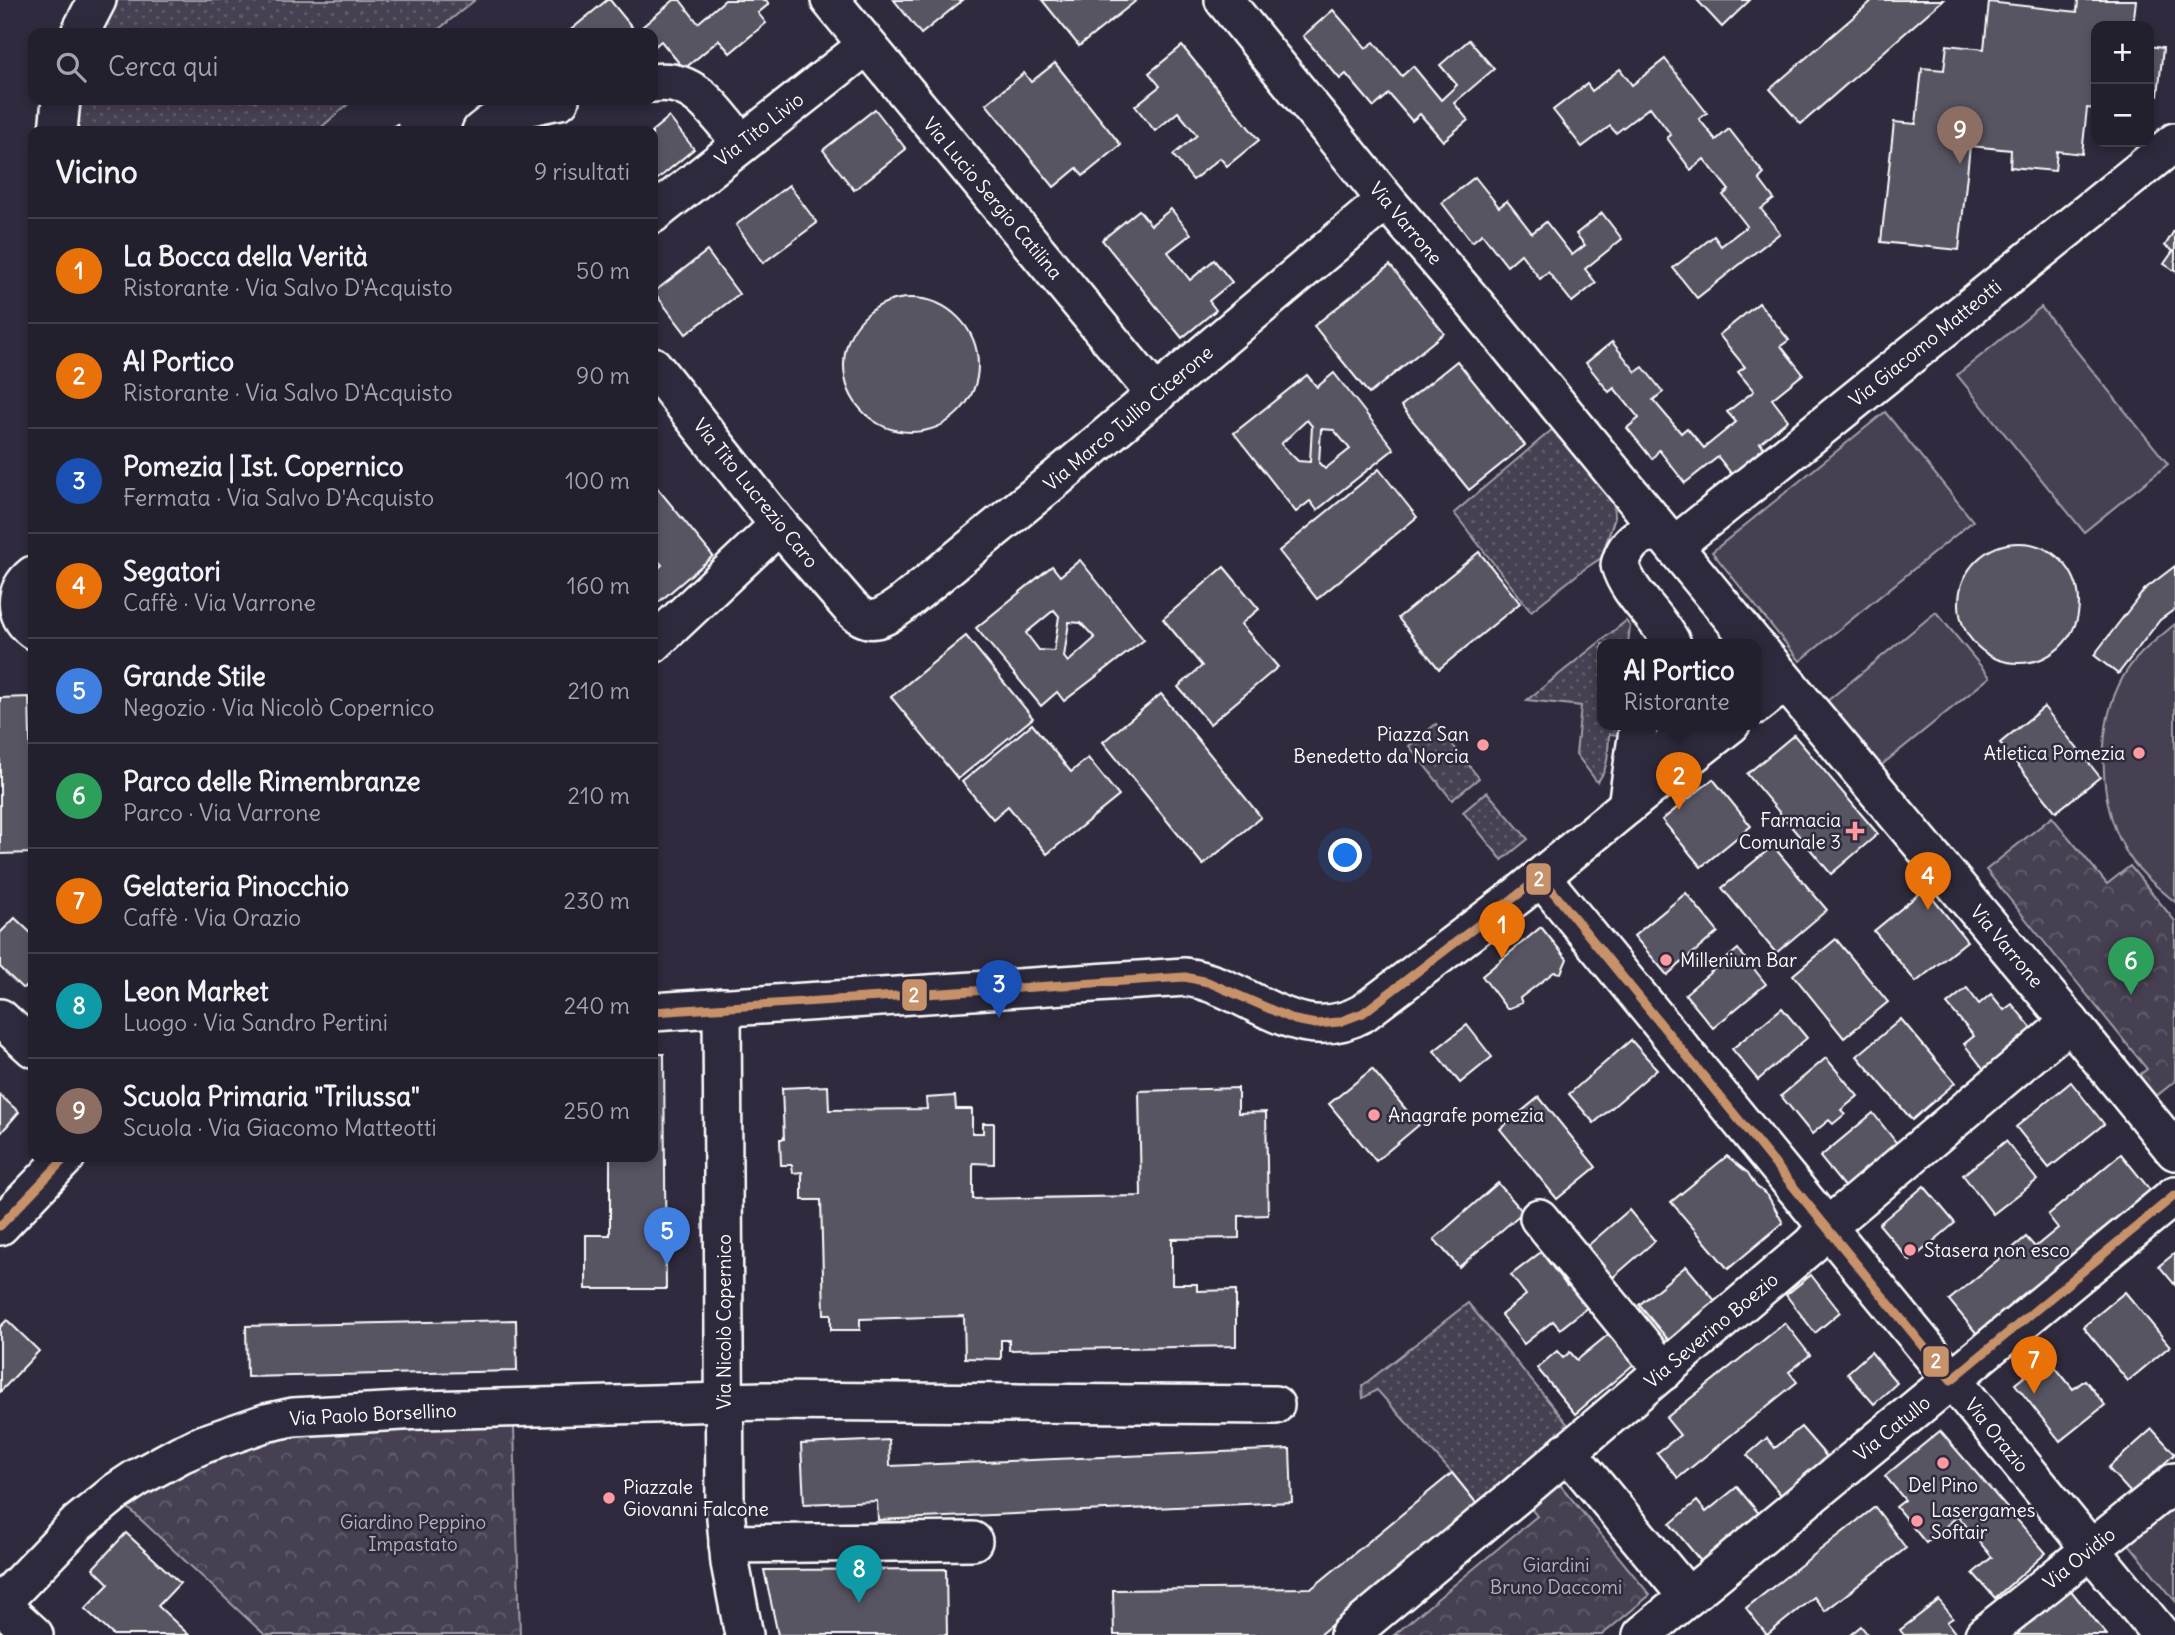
<!DOCTYPE html>
<html lang="it">
<meta charset="utf-8">
<style>
body{margin:0;font-family:Delius,sans-serif;background:#2b2836;color:#f1f3f6}
.controls{position:absolute;right:21px;top:21px;display:grid;overflow:hidden;border-radius:14px;box-shadow:0 4px 10px #0003}
.controls button{width:63px;height:63px;display:grid;place-items:center;padding:0;border:0;border-bottom:2px solid #403e4a;background:#23202e;color:#f1f3f6;font:35px sans-serif}
.you{position:absolute;left:1346px;top:856px;width:24px;height:24px;margin:-18px;border:5px solid #fff;border-radius:50%;background:#1a73e8;box-shadow:0 0 0 10px #1a73e833}
.badge{display:grid;place-items:center;width:46px;height:46px;border-radius:50%;background:#ea580c;color:#fff;font-size:23px;font-weight:700}
.pin{position:absolute;translate:-50% -58px;filter:drop-shadow(0 2px 4px #0008)}
.pin::after{content:'';position:absolute;top:37px;width:24px;height:21px;background:inherit;clip-path:polygon(0 0,100% 0,50% 100%)}
.popup{position:absolute;left:1597px;top:639px;width:164px;height:91px;box-sizing:border-box;display:grid;place-content:center;border-radius:14px;background:#23202e;filter:drop-shadow(0 2px 5px #0005);font-size:23px;white-space:nowrap;color:#a3a3aa}
.popup b{font-size:26px;color:#f1f3f6}
.popup::after{content:'';position:absolute;left:50%;top:100%;margin-left:-14px;border:14px solid transparent;border-top-color:#23202e}
.list{margin:0;padding:0;list-style:none}
h2{display:flex;justify-content:space-between;align-items:center;height:91px;margin:0;padding:0 28px;font-size:30px}
h2 small{font-size:23px;font-weight:400;color:#a3a3aa}
.list li{display:grid;grid-template-columns:46px 1fr auto;gap:21px;align-items:center;box-sizing:border-box;height:105px;padding:0 28px;border-top:2px solid #403e4a}
.list b{display:block;font-size:26px;white-space:nowrap}
.list p{margin:0;font-size:23px;white-space:nowrap;color:#a3a3aa}
.list em{font-size:23px;font-style:normal;color:#a3a3aa}
.icon{flex:none;width:38px;height:38px;fill:none;stroke:currentColor;stroke-width:2;stroke-linecap:round;stroke-linejoin:round}
.map{position:relative;flex:none;width:2175px;height:1635px;overflow:hidden}
.search{position:absolute;background:#23202e;box-shadow:0 4px 10px #0003;left:28px;top:28px;width:630px;height:77px;display:flex;align-items:center;gap:18px;box-sizing:border-box;padding:0 24px;border-radius:14px;color:#a3a3aa;font-size:26px}
.panel{position:absolute;background:#23202e;box-shadow:0 4px 10px #0003;left:28px;top:126px;width:630px;height:1036px;border-radius:14px}
.map>svg:first-child{display:block}
.grass{fill:url(#grass-dots);stroke:#a2a0a8;stroke-width:2}
.forest{fill:url(#forest-crowns);stroke:#a2a0a8;stroke-width:2}
.garden{fill:#464152;stroke:#a2a0a8;stroke-width:2}
.building{fill:#595564;stroke:#fff;stroke-width:2;fill-rule:evenodd}
.lines{fill:none;stroke-linecap:round;stroke-linejoin:round}
.minor-casing{stroke:#fff;stroke-width:42}
.minor{stroke:#2f2a3d;stroke-width:37}
.bus-1-casing{stroke:#2f2a3d;stroke-width:14}
.bus-1{stroke:#c7916a;stroke-width:9}
.poi-dot{fill:#ff9aa2;stroke:#2f2a3d;stroke-width:2.5}
.labels{text-anchor:middle;dominant-baseline:central;stroke-width:5;stroke-linejoin:round;paint-order:stroke}
.street-label{font-size:19px;fill:#fff;stroke:#2f2a3d}
.poi-label{font-size:19px;fill:#fff;stroke:#2f2a3d;text-anchor:start}
.park-label{font-size:19px;fill:#b5b3ba;stroke:#2f2a3d}
.line-badge{stroke:#2f2a3d;stroke-width:2.5}
.badge-label{font-size:19px;text-anchor:middle;font-weight:bold;fill:#fff}
</style>
<div class="map">
<svg width="2175" height="1635" viewBox="0 0 2175 1635">
<defs>
<pattern id="grass-dots" width="8" height="8" patternUnits="userSpaceOnUse" patternTransform="scale(1.75)"><rect width="8" height="8" fill="#464152"/><path d="M2 2h.1M6 6h.1" fill="none" stroke="#625e6c" stroke-width="1.8" stroke-linecap="round"/></pattern>
<pattern id="forest-crowns" width="20" height="18" patternUnits="userSpaceOnUse" patternTransform="scale(1.75)"><rect width="20" height="18" fill="#464152"/><path d="M2 6a3 3 0 1 1 6 0M12 15a3 3 0 1 1 6 0" fill="none" stroke="#625e6c"/></pattern>
</defs>
<rect width="100%" height="100%" fill="#2f2a3d"/>
<filter id="ink" filterUnits="userSpaceOnUse"><feTurbulence type="fractalNoise" baseFrequency=".0143" numOctaves="2"/><feDisplacementMap in="SourceGraphic" scale="14" xChannelSelector="R" yChannelSelector="G"/><feConvolveMatrix kernelMatrix="1 2 1 2 8 2 1 2 1" color-interpolation-filters="sRGB"/></filter>
<g filter="url(#ink)">
<g class="grass">
<polygon points="118,0 475,0 434,33 99,33"/>
<polygon points="80,100 353,100 317,131 76,131"/>
<polygon points="1561,422 1609,488 1614,502 1615,517 1601,558 1583,570 1531,611 1454,513"/>
<path d="M1626 621 1630 626 1628 644H1602V724H1620L1619 735 1609 734C1608 750 1609 770 1597 782L1576 754 1581 706 1527 700Z"/>
<polygon points="1436,724 1479,778 1452,800 1409,746"/>
<polygon points="1487,792 1528,839 1502,860 1463,812"/>
<polygon points="1468,1303 1569,1426 1478,1505 1452,1473 1377,1390 1363,1398 1362,1386"/>
</g>
<g class="forest">
<polygon points="2052,817 2107,884 2130,866 2175,921 2175,1081 2153,1099 2136,1078 2147,1069 1986,870"/>
<polygon points="514,1427 520,1635 265,1635 125,1505 192,1466 236,1450 276,1440 336,1432"/>
<polygon points="1557,1481 1650,1595 1602,1635 1394,1635 1537,1516 1528,1505"/>
</g>
<g class="garden">
<polygon points="2041,307 2168,464 2084,532 1957,375"/>
<polygon points="1885,412 1973,521 1800,661 1712,552"/>
<polygon points="1936,612 1990,677 1879,767 1826,702"/>
<path d="M2175 624V902C2157 887 2135 869 2124 848 2098 800 2096 725 2123 677 2135 655 2156 640 2175 624Z"/>
<polygon points="2175,1506 2175,1601 2129,1544"/>
</g>
<g class="building">
<polygon points="607,0 610,0 636,32 674,0 680,0 698,23 725,0 766,0 769,4 758,13 766,23 730,53 719,40 684,69 661,41 653,48 653,33 567,33"/>
<polygon points="894,0 963,0 921,34"/>
<polygon points="1042,0 1137,0 1079,46"/>
<polygon points="1697,0 1750,0 1722,27"/>
<polygon points="1873,0 1943,0 1801,124 1770,89"/>
<polygon points="2078,0 2136,0 2133,26 2096,26 2096,109 2087,108 2082,154 2057,151 2055,171 2010,167 2011,150 1970,146 1959,250 1881,242 1894,122 1916,124 1922,68 1944,70 1947,45 1984,49 1989,2 2077,12"/>
<polygon points="1333,10 1366,48 1374,42 1402,76 1413,66 1441,100 1457,85 1440,65 1469,40 1494,69 1454,103 1468,120 1443,141 1420,114 1412,121 1389,94 1374,107 1346,74 1340,79 1303,36"/>
<polygon points="1182,46 1259,140 1227,166 1220,158 1193,180 1173,155 1197,135 1178,112 1155,131 1135,106 1160,86 1149,73"/>
<polygon points="2149,46 2163,48 2158,96 2149,95"/>
<polygon points="1665,59 1707,113 1699,119 1716,140 1729,129 1764,174 1759,179 1774,199 1761,209 1780,233 1697,298 1673,268 1714,236 1721,246 1747,226 1723,195 1729,190 1704,159 1691,170 1667,138 1671,135 1650,107 1616,133 1610,126 1582,147 1553,110 1587,84 1592,91 1620,69 1632,85"/>
<polygon points="1055,63 1121,145 1083,176 1077,168 1054,187 986,104 1024,73 1031,82"/>
<polygon points="875,109 906,149 854,190 823,150"/>
<polygon points="669,117 694,149 653,183 652,131"/>
<polygon points="397,124 402,131 387,131"/>
<polygon points="605,124 611,131 597,131"/>
<polygon points="1475,177 1499,207 1507,201 1532,233 1546,222 1572,255 1585,245 1576,234 1602,213 1622,239 1585,269 1596,283 1572,302 1548,272 1540,279 1521,254 1507,266 1482,234 1472,242 1442,203"/>
<polygon points="789,185 817,223 763,263 736,225"/>
<polygon points="1171,209 1191,234 1168,252 1190,280 1214,260 1232,282 1209,301 1216,310 1182,338 1102,240 1139,210 1151,225"/>
<polygon points="2175,229 2175,271 2164,264 2173,251 2165,246"/>
<polygon points="707,251 739,294 686,334 654,292"/>
<polygon points="1390,265 1444,333 1369,394 1314,326"/>
<circle cx="911" cy="365" r="67"/>
<polygon points="1759,303 1789,340 1781,346 1803,374 1772,399 1788,420 1760,443 1767,451 1734,477 1718,457 1685,483 1659,450 1652,459 1627,428 1639,418 1614,388 1609,392 1586,363 1612,342 1636,372 1643,367 1663,392 1653,400 1681,433 1687,428 1704,448 1736,422 1727,412 1754,391 1738,372 1745,367 1719,335"/>
<polygon points="1457,361 1525,445 1469,490 1401,406"/>
<path d="M1334 373 1394 449 1317 510 1310 501 1296 512 1234 433 1307 375 1317 387ZM1307 420 1312 426 1310 462 1298 461 1281 444ZM1321 429 1334 430 1350 449 1325 469 1319 463Z"/>
<polygon points="1379,469 1417,517 1317,599 1279,551"/>
<polygon points="654,484 713,556 653,607 653,573 662,565 653,555 653,485"/>
<circle cx="2019" cy="603" r="60"/>
<polygon points="1479,552 1520,603 1439,669 1398,618"/>
<path d="M1080 560 1144 640 1064 701 1057 692 1041 706 976 628 1052 566 1060 576ZM1054 610 1059 616 1054 651 1039 650 1026 633ZM1069 622 1081 623 1095 638 1068 662 1064 657Z"/>
<polygon points="2175,566 2175,609 2160,620 2118,674 2094,655 2145,589"/>
<polygon points="1224,567 1259,609 1241,624 1278,667 1210,724 1178,687 1202,666 1163,619"/>
<polygon points="966,636 1033,718 958,779 891,697"/>
<polygon points="1161,694 1261,817 1203,865 1103,742"/>
<polygon points="29,697 33,853 0,854 0,698"/>
<polygon points="2044,707 2100,777 2056,812 2000,743"/>
<polygon points="1032,724 1071,772 1088,758 1119,796 1047,854 1008,806 993,819 962,782"/>
<polygon points="1794,735 1878,834 1831,874 1747,774"/>
<polygon points="1713,779 1751,826 1701,867 1662,820"/>
<polygon points="1773,846 1827,910 1776,953 1722,888"/>
<polygon points="1925,889 1967,941 1916,982 1874,931"/>
<polygon points="1686,893 1718,932 1667,975 1634,936"/>
<polygon points="15,918 33,935 33,984 22,988 0,967 0,933"/>
<polygon points="1541,927 1567,959 1561,973 1554,972 1520,998 1522,1003 1507,1009 1482,976"/>
<polygon points="1836,939 1888,1002 1844,1038 1793,975"/>
<polygon points="1738,949 1766,984 1713,1028 1685,994"/>
<polygon points="1967,988 1979,1004 1991,994 2004,1010 2012,1004 2035,1032 1986,1072 1964,1044 1974,1036 1947,1004"/>
<polygon points="1782,1008 1807,1038 1758,1080 1732,1049"/>
<polygon points="1901,1019 1955,1083 1912,1120 1857,1056"/>
<polygon points="1467,1025 1492,1057 1460,1083 1434,1051"/>
<polygon points="1631,1040 1657,1069 1594,1123 1569,1094"/>
<polygon points="653,1054 664,1054 666,1289 586,1289 586,1235 610,1235 610,1157 653,1157"/>
<polygon points="1826,1058 1858,1096 1841,1110 1845,1114 1833,1124 1829,1120 1812,1134 1781,1096"/>
<polygon points="1372,1069 1419,1125 1376,1161 1329,1104"/>
<polygon points="2071,1082 2104,1124 2049,1168 2016,1127"/>
<polygon points="828,1086 829,1110 927,1109 926,1098 955,1096 956,1109 972,1109 972,1133 983,1133 983,1123 994,1123 994,1164 973,1163 973,1199 1141,1196 1139,1091 1238,1088 1238,1113 1266,1112 1268,1215 1239,1216 1239,1238 1172,1239 1172,1284 1197,1284 1197,1291 1236,1290 1236,1346 1009,1350 1009,1340 1001,1340 1001,1359 965,1358 964,1316 860,1319 860,1330 831,1330 831,1314 824,1314 821,1200 802,1200 802,1172 793,1173 792,1165 781,1165 780,1139 784,1139 782,1088"/>
<polygon points="0,1095 19,1112 0,1134"/>
<polygon points="1539,1097 1596,1167 1557,1199 1500,1129"/>
<polygon points="1873,1113 1899,1146 1846,1189 1820,1157"/>
<polygon points="2006,1141 2037,1180 1993,1214 1963,1175"/>
<polygon points="2121,1154 2151,1191 1977,1334 1949,1300 2026,1237 2035,1247 2058,1228 2048,1215"/>
<polygon points="1727,1156 1748,1173 1756,1186 1768,1196 1783,1223 1728,1269 1671,1202"/>
<polygon points="1498,1183 1523,1212 1459,1267 1434,1239"/>
<polygon points="1924,1186 1955,1223 1910,1261 1879,1224"/>
<polygon points="1629,1210 1655,1241 1611,1279 1585,1248"/>
<polygon points="1541,1252 1567,1286 1576,1279 1594,1302 1560,1329 1553,1321 1524,1344 1501,1315 1526,1295 1511,1275"/>
<polygon points="2175,1253 2175,1285 2159,1266"/>
<polygon points="1686,1266 1717,1303 1670,1342 1639,1305"/>
<polygon points="1811,1275 1840,1312 1815,1333 1786,1295"/>
<polygon points="2125,1292 2170,1346 2128,1381 2083,1327"/>
<polygon points="7,1320 39,1351 0,1392 0,1327"/>
<polygon points="516,1320 517,1371 247,1377 246,1326"/>
<polygon points="1785,1323 1810,1355 1789,1372 1797,1382 1678,1478 1657,1453 1680,1435 1666,1418"/>
<polygon points="1615,1329 1640,1359 1575,1414 1537,1368 1557,1351 1563,1358 1570,1352 1577,1360"/>
<polygon points="1871,1352 1897,1383 1874,1404 1847,1373"/>
<polygon points="2048,1358 2073,1389 2085,1380 2105,1405 2060,1441 2015,1384"/>
<polygon points="1801,1427 1827,1457 1782,1496 1747,1455 1767,1438 1775,1448"/>
<polygon points="2152,1429 2175,1454 2131,1493 2108,1468"/>
<polygon points="1940,1431 2046,1553 1995,1598 1973,1573 1992,1557 1958,1516 1926,1543 1896,1507 1905,1500 1885,1476"/>
<polygon points="889,1440 890,1466 1290,1449 1292,1502 878,1520 877,1501 804,1504 801,1444"/>
<polygon points="1452,1473 1478,1505 1319,1635 1114,1635 1113,1590 1312,1588"/>
<polygon points="1737,1487 1762,1517 1704,1565 1670,1524 1697,1501 1706,1512"/>
<polygon points="1875,1507 1906,1548 1825,1611 1814,1597 1767,1635 1746,1608"/>
<polygon points="126,1533 180,1583 158,1606 189,1635 113,1635 85,1609 109,1584 93,1568"/>
<polygon points="946,1569 947,1635 778,1635 764,1570"/>
<polygon points="2068,1587 2107,1635 2010,1635"/>
<polygon points="1939,1600 1953,1618 1947,1622 1956,1634 1904,1635 1900,1630"/>
<polygon points="1861,1626 1868,1635 1850,1635"/>
</g>
<g class="lines">
<g class="minor-casing">
<g id="minor">
<polyline points="830,0 1156,395"/>
<polyline points="1224,0 1386,200 1475,304 1754,644"/>
<polyline points="80,33 97,0"/>
<path d="M653 83C695 76 717 114 741 143"/>
<polyline points="58,131 61,100"/>
<path d="M481 131C504 111 531 105 560 100"/>
<polyline points="653,214 866,46"/>
<path d="M653 366 779 525 850 607C869 627 880 620 900 606L1058 477 1386 200"/>
<path d="M1667 536C1644 526 1626 542 1620 565 1629 596 1658 615 1672 644"/>
<polyline points="1675,545 2175,142"/>
<path d="M33 575C14 590 13 615 33 630"/>
<polyline points="653,644 779,525"/>
<polyline points="1756,646 2070,1022 2175,1151"/>
<polyline points="1756,705 1785,682"/>
<polyline points="1654,776 1666,759 1681,724"/>
<polyline points="1627,806 1639,724"/>
<polyline points="1541,877 2161,1635"/>
<polyline points="722,1007 725,1507 730,1563 744,1635"/>
<path d="M653 1012 1185 977C1249 985 1297 1050 1363 1013L1520 894 1639 796 1731 724"/>
<polyline points="0,1018 33,1048"/>
<polyline points="1539,1218 1664,1371"/>
<polyline points="0,1226 66,1157"/>
<polyline points="1567,1451 1688,1597"/>
<polyline points="728,1544 973,1541"/>
<polyline points="0,1604 78,1523 116,1492 137,1478 181,1454 204,1444 265,1423 293,1417 421,1410 764,1401 1275,1405"/>
<polyline points="0,1604 34,1635"/>
<polyline points="1349,1635 1517,1495 1811,1245 1827,1227 2070,1022"/>
<polyline points="1642,1635 2175,1195"/>
<polyline points="1984,1635 2175,1482"/>
</g>
</g>
<use href="#minor" class="minor"/>
<g class="bus-1-casing">
<g id="bus-1">
<polyline points="653,1012 1185,977 1208,982 1295,1020 1316,1024 1339,1022 1363,1013 1541,877 1951,1380 2175,1195"/>
<polyline points="0,1226 66,1157"/>
</g>
</g>
<use href="#bus-1" class="bus-1"/>
</g>
</g>
<g class="poi-dot">
<circle cx="1483" cy="745" r="7"/>
<circle cx="2139" cy="753" r="7"/>
<path d="M1851.5 820.5h7v7h7v7h-7v7h-7v-7h-7v-7h7z"/>
<circle cx="1666" cy="960" r="7"/>
<circle cx="1374" cy="1115" r="7"/>
<circle cx="1910" cy="1250" r="7"/>
<circle cx="1943" cy="1463" r="7"/>
<circle cx="609" cy="1498" r="7"/>
<circle cx="1917" cy="1521" r="7"/>
</g>
<g class="labels">
<g class="street-label">
<text transform="translate(759 129) rotate(-38)">Via Tito Livio</text>
<text transform="translate(993 198) rotate(50)">Via Lucio Sergio Catilina</text>
<text transform="translate(1406 223) rotate(50)">Via Varrone</text>
<text transform="translate(1925 343) rotate(-39)">Via Giacomo Matteotti</text>
<text transform="translate(1128 418) rotate(-40)">Via Marco Tullio Cicerone</text>
<text transform="translate(756 493) rotate(51)">Via Tito Lucrezio Caro</text>
<text transform="translate(2007 946) rotate(50)">Via Varrone</text>
<text transform="translate(724 1322) rotate(-90)">Via Nicolò Copernico</text>
<text transform="translate(1711 1330) rotate(-40)">Via Severino Boezio</text>
<text transform="translate(373 1414) rotate(-3)">Via Paolo Borsellino</text>
<text transform="translate(1892 1428) rotate(-39)">Via Catullo</text>
<text transform="translate(1997 1435) rotate(51)">Via Orazio</text>
<text transform="translate(2079 1558) rotate(-39)">Via Ovidio</text>
</g>
<g class="poi-label">
<text x="1469" y="734" text-anchor="end">Piazza San<tspan x="1469" dy="22">Benedetto da Norcia</tspan></text>
<text x="2125" y="753" text-anchor="end">Atletica Pomezia</text>
<text x="1841" y="820" text-anchor="end">Farmacia<tspan x="1841" dy="22">Comunale 3</tspan></text>
<text x="1680" y="960">Millenium Bar</text>
<text x="1388" y="1115">Anagrafe pomezia</text>
<text x="1924" y="1250">Stasera non esco</text>
<text x="1943" y="1485" text-anchor="middle">Del Pino</text>
<text x="623" y="1487">Piazzale<tspan x="623" dy="22">Giovanni Falcone</tspan></text>
<text x="1931" y="1510">Lasergames<tspan x="1931" dy="22">Softair</tspan></text>
</g>
<g class="park-label">
<text x="413" y="1522">Giardino Peppino<tspan x="413" dy="22">Impastato</tspan></text>
<text x="1556" y="1565">Giardini<tspan x="1556" dy="22">Bruno Daccomi</tspan></text>
</g>
</g>
<g class="line-badge">
<rect x="1525" y="862" width="27" height="34" rx="7" fill="#c7916a"/>
<rect x="901" y="978" width="27" height="34" rx="7" fill="#c7916a"/>
<rect x="1922" y="1345" width="28" height="33" rx="7" fill="#c7916a"/>
</g>
<g class="badge-label">
<text x="1539" y="886">2</text>
<text x="914" y="1002">2</text>
<text x="1936" y="1368">2</text>
</g>
</svg>
<div class="controls">
<button>+</button>
<button>−</button>
</div>
<div class="you"></div>
<div class="pin badge" style="left:1502px;top:959px;background:#e8710a">1</div>
<div class="pin badge" style="left:1679px;top:810px;background:#e8710a">2</div>
<div class="popup"><b>Al Portico</b>Ristorante</div>
<div class="pin badge" style="left:999px;top:1018px;background:#1a4fb4">3</div>
<div class="pin badge" style="left:1928px;top:910px;background:#e8710a">4</div>
<div class="pin badge" style="left:667px;top:1265px;background:#3f7fe0">5</div>
<div class="pin badge" style="left:2131px;top:995px;background:#2e9e5b">6</div>
<div class="pin badge" style="left:2034px;top:1394px;background:#e8710a">7</div>
<div class="pin badge" style="left:859px;top:1603px;background:#0f9aa8">8</div>
<div class="pin badge" style="left:1960px;top:164px;background:#8d6e63">9</div>
<div class="search"><svg class="icon" aria-label="search" viewBox="0 0 24 24"><circle cx="10" cy="10" r="6"/><path d="M15 15l6 6"/></svg>Cerca qui</div>
<section class="panel">
<h2>Vicino<small>9 risultati</small></h2>
<ul class="list">
<li><span class="badge" style="background:#e8710a">1</span><div><b>La Bocca della Verità</b><p>Ristorante · Via Salvo D'Acquisto</p></div><em>50 m</em></li>
<li><span class="badge" style="background:#e8710a">2</span><div><b>Al Portico</b><p>Ristorante · Via Salvo D'Acquisto</p></div><em>90 m</em></li>
<li><span class="badge" style="background:#1a4fb4">3</span><div><b>Pomezia | Ist. Copernico</b><p>Fermata · Via Salvo D'Acquisto</p></div><em>100 m</em></li>
<li><span class="badge" style="background:#e8710a">4</span><div><b>Segatori</b><p>Caffè · Via Varrone</p></div><em>160 m</em></li>
<li><span class="badge" style="background:#3f7fe0">5</span><div><b>Grande Stile</b><p>Negozio · Via Nicolò Copernico</p></div><em>210 m</em></li>
<li><span class="badge" style="background:#2e9e5b">6</span><div><b>Parco delle Rimembranze</b><p>Parco · Via Varrone</p></div><em>210 m</em></li>
<li><span class="badge" style="background:#e8710a">7</span><div><b>Gelateria Pinocchio</b><p>Caffè · Via Orazio</p></div><em>230 m</em></li>
<li><span class="badge" style="background:#0f9aa8">8</span><div><b>Leon Market</b><p>Luogo · Via Sandro Pertini</p></div><em>240 m</em></li>
<li><span class="badge" style="background:#8d6e63">9</span><div><b>Scuola Primaria &quot;Trilussa&quot;</b><p>Scuola · Via Giacomo Matteotti</p></div><em>250 m</em></li>
</ul>
</section>
</div>
